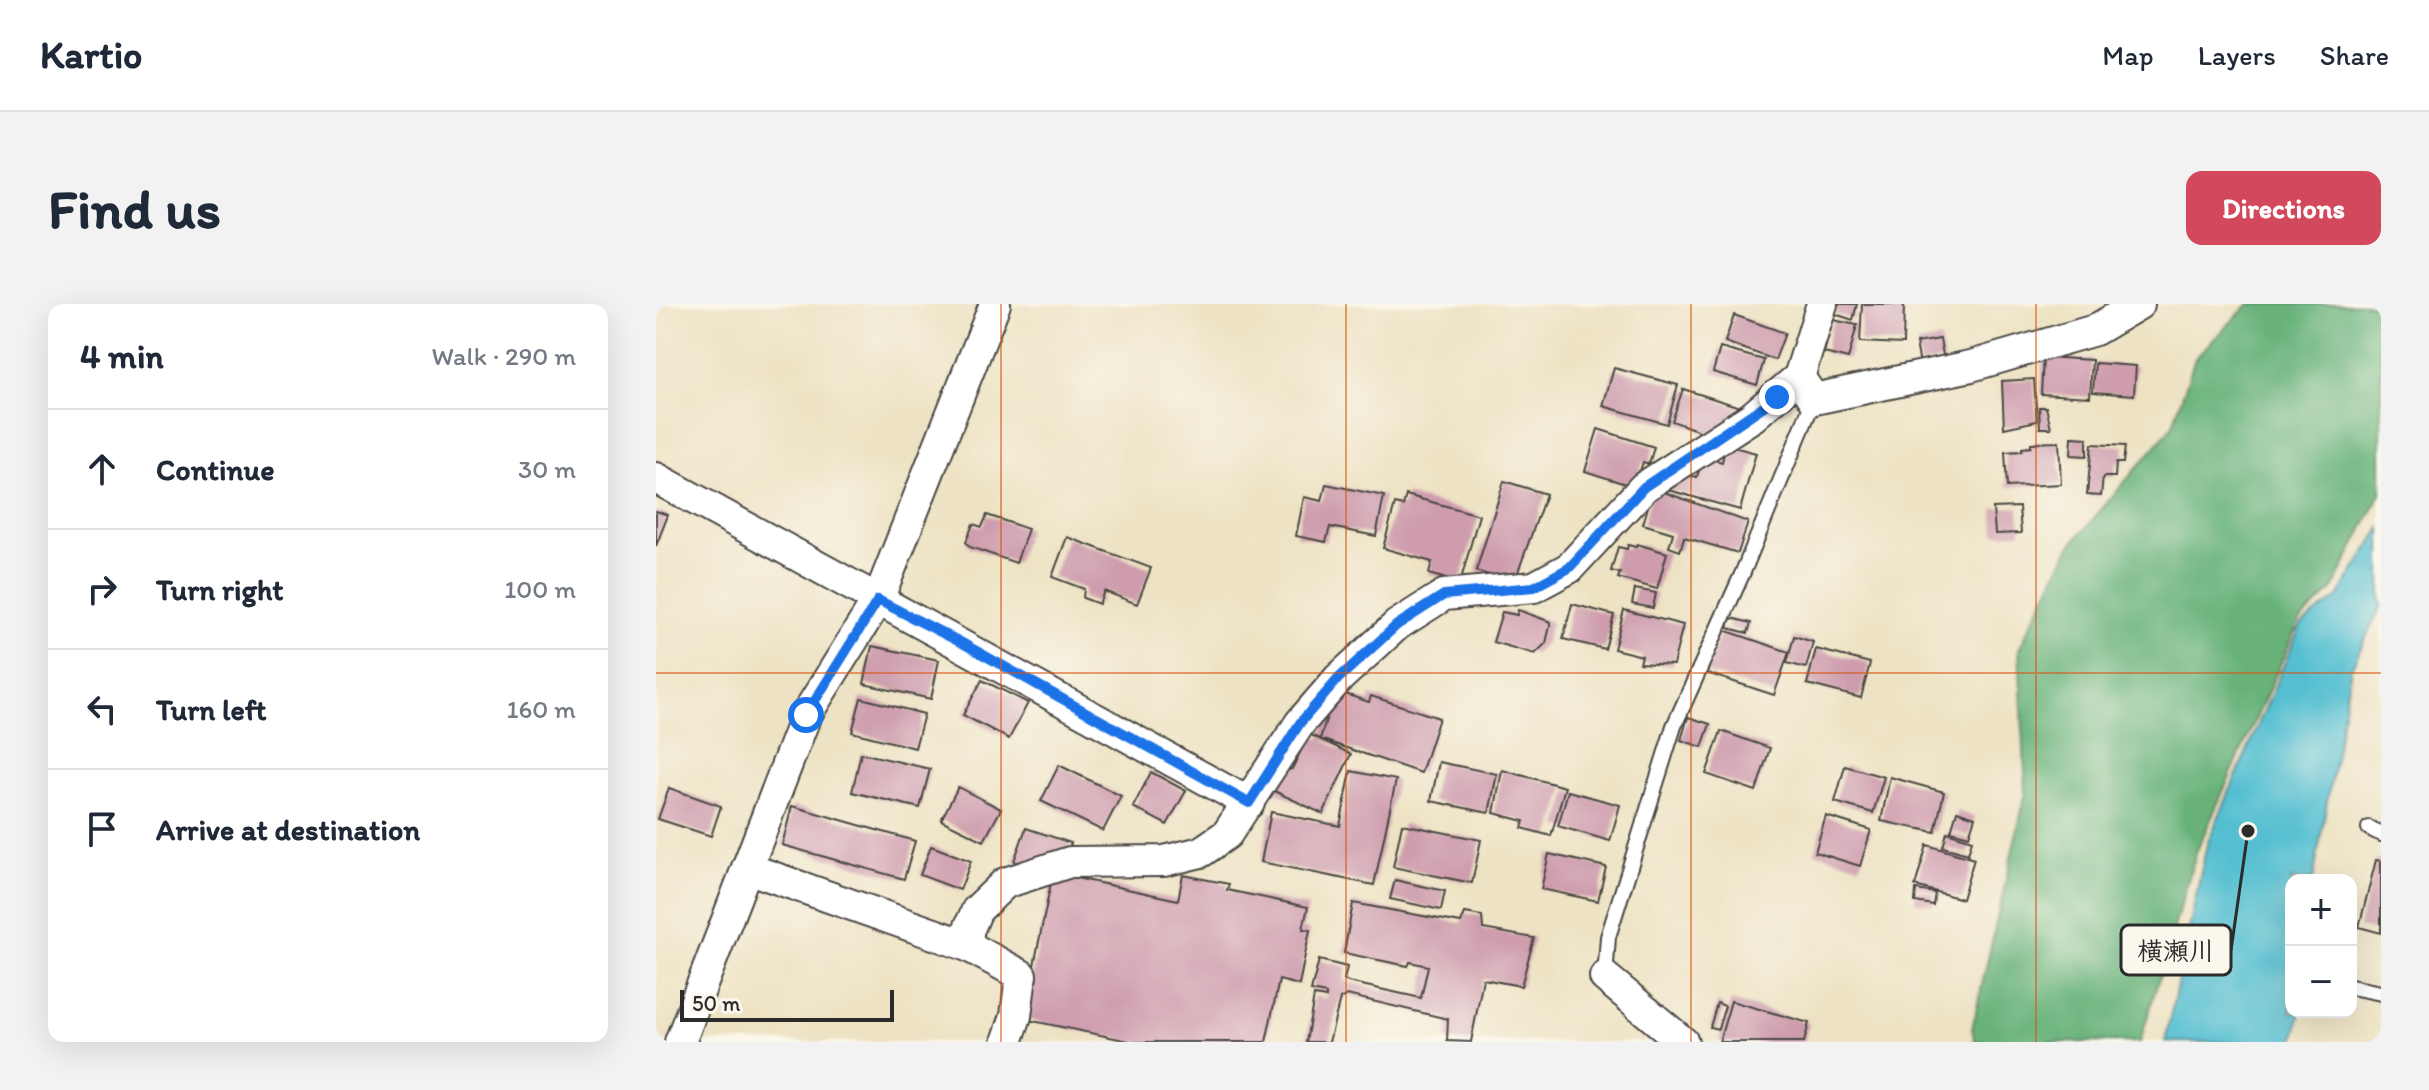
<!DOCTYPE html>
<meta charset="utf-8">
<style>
body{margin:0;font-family:Itim,"Klee One",sans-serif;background:#f2f2f3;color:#1f2937}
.controls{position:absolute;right:24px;bottom:24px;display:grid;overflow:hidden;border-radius:16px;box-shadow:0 8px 32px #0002}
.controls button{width:72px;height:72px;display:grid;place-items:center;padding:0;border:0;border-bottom:2px solid #e0e1e3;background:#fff;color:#1f2937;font:40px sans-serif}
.scale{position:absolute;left:24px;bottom:20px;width:214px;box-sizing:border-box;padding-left:8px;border:4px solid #2b2b2b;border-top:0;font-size:22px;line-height:28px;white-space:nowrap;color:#2b2b2b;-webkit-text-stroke:6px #fbf7ec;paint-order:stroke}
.stop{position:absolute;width:24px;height:24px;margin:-18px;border:6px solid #1a73e8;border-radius:50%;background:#fff}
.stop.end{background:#1a73e8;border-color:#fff;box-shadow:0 2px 8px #0008}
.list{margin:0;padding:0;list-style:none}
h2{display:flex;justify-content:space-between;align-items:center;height:104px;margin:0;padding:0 32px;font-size:34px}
h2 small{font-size:26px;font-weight:400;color:#747a83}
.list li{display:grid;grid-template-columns:52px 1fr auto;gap:24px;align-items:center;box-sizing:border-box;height:120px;padding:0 32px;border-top:2px solid #e0e1e3}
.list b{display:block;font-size:30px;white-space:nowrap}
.list em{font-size:26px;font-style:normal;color:#747a83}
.icon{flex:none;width:44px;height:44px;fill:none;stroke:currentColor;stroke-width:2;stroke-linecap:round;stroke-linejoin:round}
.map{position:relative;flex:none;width:1725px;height:738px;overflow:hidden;border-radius:16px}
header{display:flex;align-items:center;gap:48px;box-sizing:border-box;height:112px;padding:0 40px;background:#fff;border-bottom:2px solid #e0e1e3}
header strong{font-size:38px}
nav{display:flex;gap:44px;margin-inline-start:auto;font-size:28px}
.intro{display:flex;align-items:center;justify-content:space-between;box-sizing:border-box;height:192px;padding:0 48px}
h1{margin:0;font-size:56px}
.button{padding:20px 36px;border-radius:16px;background:#d1495b;color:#fff;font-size:28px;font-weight:700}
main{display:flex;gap:48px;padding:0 48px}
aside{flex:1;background:#fff;border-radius:16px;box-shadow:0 8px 32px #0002}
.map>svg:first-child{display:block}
.forest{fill:#68b27a;stroke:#4a6e52;stroke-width:2}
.water{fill:#55bfd1;stroke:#40757e;stroke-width:2}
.building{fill:#ce9cad}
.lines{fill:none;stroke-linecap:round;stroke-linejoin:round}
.lane-casing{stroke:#484642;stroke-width:18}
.street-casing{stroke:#484642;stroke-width:34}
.lane{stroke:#fff;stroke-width:14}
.street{stroke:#fff;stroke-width:30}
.route{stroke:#1a73e8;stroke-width:10}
.grid{fill:none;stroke:#d5540f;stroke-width:2;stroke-opacity:0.55}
.leader{fill:none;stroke:#2b2b2b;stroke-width:3}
.callout-dot{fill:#2b2b2b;stroke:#fbf7ec;stroke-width:3}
.callout{fill:#fbf7ec;stroke:#2b2b2b;stroke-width:3}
.callout-label{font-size:26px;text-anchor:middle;font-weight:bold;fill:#2b2b2b}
</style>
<header>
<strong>Kartio</strong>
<nav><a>Map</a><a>Layers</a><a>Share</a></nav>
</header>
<div class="intro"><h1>Find us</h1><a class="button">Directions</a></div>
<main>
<aside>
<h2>4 min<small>Walk · 290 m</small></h2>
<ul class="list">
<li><svg class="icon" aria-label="ahead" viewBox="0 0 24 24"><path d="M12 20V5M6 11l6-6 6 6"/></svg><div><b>Continue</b></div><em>30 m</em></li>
<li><svg class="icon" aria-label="right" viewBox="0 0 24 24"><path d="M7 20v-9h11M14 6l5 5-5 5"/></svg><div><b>Turn right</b></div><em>100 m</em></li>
<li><svg class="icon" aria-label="left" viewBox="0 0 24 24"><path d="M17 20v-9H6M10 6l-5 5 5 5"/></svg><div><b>Turn left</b></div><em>160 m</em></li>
<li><svg class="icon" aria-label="arrive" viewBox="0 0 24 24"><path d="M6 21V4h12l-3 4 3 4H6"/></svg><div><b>Arrive at destination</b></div></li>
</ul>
</aside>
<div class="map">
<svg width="1725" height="738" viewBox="0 0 1725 738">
<rect width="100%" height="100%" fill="#fbf7ec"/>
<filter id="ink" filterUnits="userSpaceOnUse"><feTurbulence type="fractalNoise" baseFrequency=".0125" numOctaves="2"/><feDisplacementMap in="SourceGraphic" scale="16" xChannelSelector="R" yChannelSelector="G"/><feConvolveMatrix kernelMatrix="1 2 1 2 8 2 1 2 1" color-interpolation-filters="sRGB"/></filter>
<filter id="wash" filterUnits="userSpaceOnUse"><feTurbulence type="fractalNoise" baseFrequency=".006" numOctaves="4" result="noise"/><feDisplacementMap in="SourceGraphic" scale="32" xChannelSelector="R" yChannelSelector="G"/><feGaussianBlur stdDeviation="1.8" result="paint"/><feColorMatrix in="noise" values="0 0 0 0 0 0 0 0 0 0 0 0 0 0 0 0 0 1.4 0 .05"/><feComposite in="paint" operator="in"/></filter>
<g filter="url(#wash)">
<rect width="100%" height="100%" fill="#ede2c3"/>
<polygon class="forest" points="1593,0 1725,0 1725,189 1677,285 1643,318 1541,546 1484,738 1319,738 1316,725 1370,488 1363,345 1414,242 1516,123 1539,54"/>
<polygon class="water" points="1725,224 1725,303 1695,364 1657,576 1635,576 1635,708 1645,708 1638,738 1509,738 1551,540 1645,321 1682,293"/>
<g id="blocks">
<g class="building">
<polygon points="1182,0 1201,0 1197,16 1179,10"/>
<polygon points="1206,0 1248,0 1247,40 1204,38"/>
<polygon points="1078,11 1129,29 1119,56 1069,38"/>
<polygon points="1177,16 1201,21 1192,55 1168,49"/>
<polygon points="1284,35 1288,56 1264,60 1260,39"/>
<polygon points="1064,44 1108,56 1101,81 1057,68"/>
<polygon points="1387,53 1436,56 1434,93 1385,90"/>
<polygon points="1439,59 1480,62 1478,91 1437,88"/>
<polygon points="958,64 1022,81 1011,120 947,102"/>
<polygon points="1378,75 1381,117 1348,124 1346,77"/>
<polygon points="1027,85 1084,103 1054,131 1016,117"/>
<polygon points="1383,103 1390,103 1395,124 1384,124"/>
<polygon points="942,125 998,143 993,160 987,158 979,183 929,167"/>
<polygon points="1416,133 1431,134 1431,152 1415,151"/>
<polygon points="1403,138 1405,180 1351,183 1349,148 1366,147 1366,144 1375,143 1375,139"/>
<polygon points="1436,140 1469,142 1467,159 1460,159 1459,173 1447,173 1445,192 1431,191"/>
<polygon points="1070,141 1100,149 1084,206 1009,185 1030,171 1041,173 1044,163 1056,155 1066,158"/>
<polygon points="848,177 890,190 858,279 820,267"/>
<polygon points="670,180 728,192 720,232 674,223 670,238 640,232 648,193 666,197"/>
<polygon points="1008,188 1092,218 1082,249 1028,233 1024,247 1013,243 1017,229 987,220 996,189"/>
<polygon points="750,191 823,211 804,279 773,270 776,258 727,244 739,200 747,202"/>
<polygon points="1363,203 1365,229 1339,230 1337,204"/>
<polygon points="0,207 12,211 0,242"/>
<polygon points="331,211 372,225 360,259 314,243 310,238 317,220 326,223"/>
<polygon points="411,233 495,264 481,300 448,287 443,300 427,294 428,285 396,273"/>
<polygon points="981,240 1011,249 1001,285 962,274 964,269 955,267 962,243 971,245 972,241 980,243"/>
<polygon points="979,285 1000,289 997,304 976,300"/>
<polygon points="916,300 958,311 949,345 907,335"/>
<polygon points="862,306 895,318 890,339 879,350 837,338 846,308 861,311"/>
<polygon points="968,306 1027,321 1017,361 984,359 986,352 958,345"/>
<polygon points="1075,314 1095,319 1092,329 1072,324"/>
<polygon points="1065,325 1133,348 1118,391 1051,369"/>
<polygon points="1138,332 1157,338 1150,364 1131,359"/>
<polygon points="216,342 283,356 275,395 208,380"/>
<polygon points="1160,345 1214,359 1205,394 1151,380"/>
<polygon points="326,376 372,399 353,435 307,411"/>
<polygon points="689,390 713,398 715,392 783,414 765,469 664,435 674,403"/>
<polygon points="205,394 268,410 259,444 196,428"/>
<polygon points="1032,413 1054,420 1046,443 1025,436"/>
<polygon points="1065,427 1114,444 1100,487 1050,470"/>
<polygon points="653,430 695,450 667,510 612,484 623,469 636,465"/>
<polygon points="205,449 274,465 264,504 196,488"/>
<polygon points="783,458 841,470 833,509 775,497"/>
<polygon points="403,461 465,492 447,527 385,497"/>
<polygon points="1189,462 1228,473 1217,509 1179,498"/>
<polygon points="846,466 909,483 895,532 866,524 868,517 838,509"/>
<polygon points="695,467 740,476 718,581 605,558 615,508 684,522"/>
<polygon points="495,468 530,487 511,521 477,503"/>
<polygon points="1234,473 1288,488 1279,528 1225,517"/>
<polygon points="302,483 345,505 328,537 285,516"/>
<polygon points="13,484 65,502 55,532 2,515"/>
<polygon points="912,487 964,501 954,537 902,522"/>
<polygon points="136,502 259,537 248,575 126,541"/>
<polygon points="1301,507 1319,513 1313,532 1295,527"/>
<polygon points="1170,512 1215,526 1204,562 1159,548"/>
<polygon points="746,520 825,536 816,579 737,563"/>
<polygon points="370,524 415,539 411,549 369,561 358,557"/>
<polygon points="1291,528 1316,536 1312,550 1287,543"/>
<polygon points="1271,541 1318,555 1306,595 1259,582"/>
<polygon points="275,542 315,557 304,586 264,571"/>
<polygon points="893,550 950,563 942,597 885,585"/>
<polygon points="1720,556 1725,557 1725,629 1703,623"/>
<polygon points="397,569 522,596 527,571 573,580 571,586 652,603 647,625 654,626 643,681 623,676 610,738 478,738 367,715"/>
<polygon points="739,576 789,587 785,606 734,595"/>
<polygon points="1260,586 1279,589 1277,601 1259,598"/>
<polygon points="697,599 805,619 809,609 826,612 827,625 878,634 865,682 827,675 815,738 791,737 792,715 691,691 684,695 673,738 650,738 658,692 670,694 670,690 655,687 663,656 691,663 688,676 692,678 765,694 772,662 754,658 752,662 688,649"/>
<polygon points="1075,697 1153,719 1148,738 1063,738"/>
<polygon points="1061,699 1069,702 1062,725 1054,723"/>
</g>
</g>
</g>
<g filter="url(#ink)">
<use href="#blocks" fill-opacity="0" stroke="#484642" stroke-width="2"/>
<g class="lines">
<g class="lane-casing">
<g id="lane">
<polyline points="1713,524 1725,530"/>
<polyline points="949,673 952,633 1018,422 1087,268 1158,95"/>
<polyline points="1695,683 1725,689"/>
</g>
</g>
<g class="street-casing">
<g id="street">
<polyline points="1143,73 1158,95 1315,62 1439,26 1483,0"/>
<polyline points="0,174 593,499"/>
<polyline points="91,564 312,642 365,671 360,712 351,738"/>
<polyline points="312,642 312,627 321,606 349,579 414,558 508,557 545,548 571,530 644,419 683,374 741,321 788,291 878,283 913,264 988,183 1096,113 1143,73 1166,0"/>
<polyline points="949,673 1027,738"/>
<polyline points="24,738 150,411 222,296 339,0"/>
</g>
</g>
<use href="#lane" class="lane"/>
<use href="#street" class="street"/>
</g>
</g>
<g class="lines" filter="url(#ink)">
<polyline class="route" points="150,411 222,296 308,340 593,499 644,419 683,374 741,321 788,291 878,283 913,264 988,183 1121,93"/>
</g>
<path class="grid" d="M345 0V738M690 0V738M1035 0V738M1380 0V738M0 369H1725"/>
<path class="leader" d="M1592 527L1575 646"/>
<circle class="callout-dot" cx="1592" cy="527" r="8"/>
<rect class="callout" x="1465" y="621" width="110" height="50" rx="8"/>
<g class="callout-label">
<text x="1520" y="656">横瀬川</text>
</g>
</svg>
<div class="controls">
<button>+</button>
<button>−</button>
</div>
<div class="scale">50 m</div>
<div class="stop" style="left:150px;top:411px"></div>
<div class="stop end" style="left:1121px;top:93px"></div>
</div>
</main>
